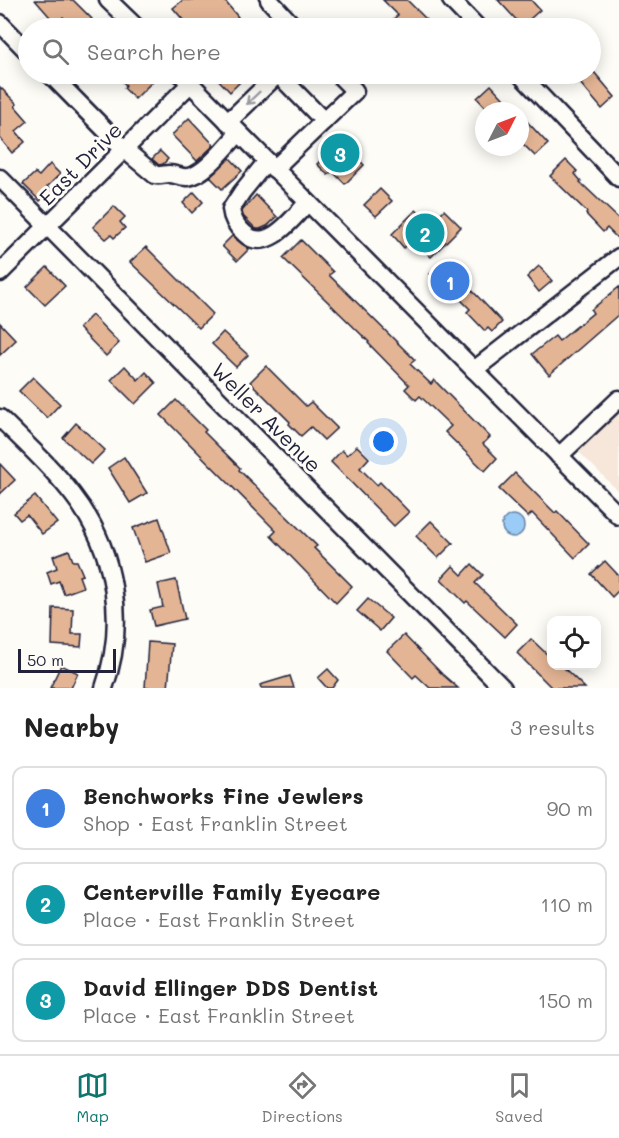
<!DOCTYPE html>
<meta charset="utf-8">
<style>
body{margin:0;font-family:Mali,sans-serif;background:#f6f6f6;color:#222}
.controls{position:absolute;right:18px;bottom:18px;display:grid;overflow:hidden;border-radius:12px;box-shadow:0 3px 15px #0003}
.controls button{width:54px;height:54px;display:grid;place-items:center;padding:0;border:0;border-bottom:2px solid #e0e0e0;background:#fff;color:#222;font:30px sans-serif}
.compass{position:absolute;left:475px;top:102px;width:54px;height:54px;border-radius:50%;background:#fff;box-shadow:0 3px 15px #0003;rotate:48deg}
.scale{position:absolute;left:18px;bottom:15px;width:98px;box-sizing:border-box;padding-left:6px;border:3px solid #22223b;border-top:0;font-size:16px;line-height:21px;white-space:nowrap;color:#22223b;-webkit-text-stroke:4px #fdfcf7;paint-order:stroke}
.you{position:absolute;left:384px;top:442px;width:21px;height:21px;margin:-15px;border:4px solid #fff;border-radius:50%;background:#1a73e8;box-shadow:0 0 0 9px #1a73e833}
.badge{display:grid;place-items:center;width:39px;height:39px;border-radius:50%;background:#0f766e;color:#fff;font-size:20px;font-weight:700}
.pin{position:absolute;translate:-50% -50%;border:3px solid #fff;box-shadow:0 2px 6px #0006}
.list{margin:0;padding:0;list-style:none}
h2{display:flex;justify-content:space-between;align-items:center;height:78px;margin:0;padding:0 24px;font-size:26px}
h2 small{font-size:20px;font-weight:400;color:#767676}
.list li{display:grid;grid-template-columns:39px 1fr auto;gap:18px;align-items:center;box-sizing:border-box;height:84px;margin:0 12px 12px;padding:0 12px;border:2px solid #e0e0e0;border-radius:12px}
.list b{display:block;font-size:22px;white-space:nowrap}
.list p{margin:0;font-size:20px;white-space:nowrap;color:#767676}
.list em{font-size:20px;font-style:normal;color:#767676}
.icon{flex:none;width:33px;height:33px;fill:none;stroke:currentColor;stroke-width:2;stroke-linecap:round;stroke-linejoin:round}
.map{position:relative;flex:none;width:619px;height:688px;overflow:hidden}
.search{position:absolute;background:#fff;box-shadow:0 3px 15px #0003;left:18px;right:18px;top:18px;height:66px;display:flex;align-items:center;gap:15px;box-sizing:border-box;padding:0 21px;border-radius:33px;color:#767676;font-size:22px}
.sheet{height:366px;background:#fff}
nav{display:flex;justify-content:space-around;align-items:center;box-sizing:border-box;height:84px;border-top:2px solid #e0e0e0;background:#fff;font-size:16px;color:#767676}
nav a{display:grid;justify-items:center;gap:3px}
nav .on{color:#0f766e}
.map>svg:first-child{display:block}
.built{fill:#f6e7da}
.water{fill:#9bccf7;stroke:#6b88ac;stroke-width:1.5}
.building{fill:#e4b595;stroke:#22223b;stroke-width:1.5}
.lines{fill:none;stroke-linecap:round;stroke-linejoin:round}
.minor-casing{stroke:#22223b;stroke-width:21}
.minor{stroke:#fdfcf7;stroke-width:16}
.oneway{stroke:#9a9aa2}
.labels{text-anchor:middle;dominant-baseline:central;stroke-width:6;stroke-linejoin:round;paint-order:stroke}
.street-label{font-size:21px;fill:#22223b;stroke:#fdfcf7}
</style>
<div class="map">
<svg width="619" height="688" viewBox="0 0 619 688">
<rect width="100%" height="100%" fill="#fdfcf7"/>
<filter id="ink" filterUnits="userSpaceOnUse"><feTurbulence type="fractalNoise" baseFrequency=".0167" numOctaves="2"/><feDisplacementMap in="SourceGraphic" scale="12" xChannelSelector="R" yChannelSelector="G"/><feConvolveMatrix kernelMatrix="1 2 1 2 8 2 1 2 1" color-interpolation-filters="sRGB"/></filter>
<g filter="url(#ink)">
<polygon class="built" points="619,392 619,492 565,438"/>
<circle class="water" cx="513" cy="526" r="11"/>
<g class="building">
<polygon points="35,0 73,0 92,19 82,28 74,28 63,17 56,24"/>
<polygon points="183,0 224,0 238,17 226,28 190,28 173,8"/>
<polygon points="383,0 407,0 435,28 396,28 390,22 398,15"/>
<polygon points="498,0 531,0 540,10 522,26"/>
<polygon points="594,72 615,97 602,109 580,83"/>
<polygon points="114,74 146,74 153,81 135,99 124,88 126,85"/>
<polygon points="213,74 248,74 230,92"/>
<polygon points="491,85 515,111 489,111 477,98"/>
<polygon points="0,87 17,104 15,106 28,121 16,131 25,142 12,153 0,138"/>
<polygon points="520,114 548,144 535,156 520,141"/>
<polygon points="189,118 214,145 197,161 172,135"/>
<polygon points="341,141 364,165 345,184 332,171 328,175 317,164"/>
<polygon points="160,151 168,159 163,164 159,165 152,159"/>
<polygon points="230,158 242,171 222,189 210,177"/>
<polygon points="566,160 577,171 575,174 581,181 580,182 619,219 619,240 607,228 603,232 586,214 587,212 550,176"/>
<polygon points="50,164 60,174 47,187 51,191 40,201 23,184 35,173 39,176"/>
<polygon points="380,189 392,201 376,216 364,205"/>
<polygon points="194,192 203,202 192,213 183,203"/>
<polygon points="256,195 277,217 267,226 260,229 256,229 243,216 242,211"/>
<polygon points="114,206 125,217 120,222 125,228 114,238 111,235 106,239 93,227"/>
<polygon points="416,210 430,224 444,210 461,227 431,257 417,244 414,247 410,242 404,248 392,234"/>
<polygon points="232,236 249,249 237,261 222,246"/>
<polygon points="301,240 333,272 329,275 415,360 410,364 431,384 434,380 490,437 483,444 497,458 485,471 445,432 451,426 420,396 416,400 405,389 409,385 368,343 369,342 283,258"/>
<polygon points="146,247 213,314 199,328 130,262"/>
<polygon points="444,261 502,322 492,332 488,328 485,331 467,312 470,309 451,290 448,293 430,274"/>
<polygon points="539,266 552,281 539,292 527,277"/>
<polygon points="47,267 65,286 45,305 27,287"/>
<polygon points="619,287 619,314 549,375 532,354 555,336 559,341 593,313 591,310"/>
<polygon points="92,315 119,343 106,356 79,328"/>
<polygon points="0,323 16,340 0,355"/>
<polygon points="223,332 248,355 236,367 212,344"/>
<polygon points="125,366 138,380 146,372 156,383 135,404 111,380"/>
<polygon points="266,366 306,406 311,402 337,428 324,440 311,427 301,436 289,424 290,422 250,382"/>
<polygon points="33,377 60,404 47,418 19,391"/>
<polygon points="176,400 206,430 204,432 240,468 239,470 317,546 314,548 352,586 336,603 271,536 276,531 161,415"/>
<polygon points="76,423 105,450 91,464 63,438"/>
<polygon points="357,446 369,458 360,468 377,485 380,482 409,512 394,526 331,462 342,450 347,455"/>
<polygon points="124,457 147,493 130,503 108,468"/>
<polygon points="0,464 15,480 0,494"/>
<polygon points="515,473 555,513 557,511 589,544 575,558 532,513 528,517 499,489"/>
<polygon points="35,496 57,523 42,534 27,515 20,520 14,513"/>
<polygon points="159,518 171,553 145,562 133,528"/>
<polygon points="431,521 453,543 438,558 416,536"/>
<polygon points="69,550 73,561 77,561 83,575 79,576 83,587 64,594 59,581 51,584 47,572 57,568 53,556"/>
<polygon points="605,561 619,576 619,590 612,597 591,574"/>
<polygon points="472,564 483,575 475,583 517,624 505,637 467,601 465,603 441,579 453,566 462,575"/>
<polygon points="176,580 185,619 154,626 150,610 163,607 158,584"/>
<polygon points="368,599 391,618 380,631 357,611"/>
<polygon points="53,608 73,609 72,634 82,634 81,647 52,645"/>
<polygon points="404,635 442,674 458,688 430,688 416,675 413,678 387,651"/>
<polygon points="531,639 552,659 552,666 562,666 585,688 552,688 517,653"/>
<polygon points="148,642 172,644 168,688 145,688"/>
<polygon points="61,665 78,673 71,688 50,688"/>
<polygon points="328,669 338,680 332,688 327,688 318,678"/>
<polygon points="290,676 294,688 261,688 260,685"/>
</g>
<g class="lines">
<g class="minor-casing">
<g id="minor">
<polyline points="108,0 137,28"/>
<polyline points="269,0 295,28"/>
<polyline points="451,0 478,28"/>
<polyline points="0,23 28,52"/>
<path d="M50 74 125 150 155 175C161 176 164 174 169 174 176 174 181 178 188 177 205 175 227 145 239 133"/>
<polyline points="181,74 619,516"/>
<polyline points="278,74 324,121"/>
<polyline points="520,74 619,178"/>
<polyline points="228,122 278,74"/>
<path d="M267 161 242 192 231 209C232 219 236 226 244 233 266 255 293 218 307 203"/>
<polyline points="274,169 355,91 338,74"/>
<polyline points="0,178 503,688"/>
<polyline points="0,273 191,83"/>
<polyline points="474,370 619,257"/>
<path d="M0 418C25 443 52 467 73 495 116 550 127 624 104 688"/>
<polyline points="559,456 619,399"/>
</g>
</g>
<use href="#minor" class="minor"/>
</g>
<defs><path id="oneway-shaft" d="M-6 0H5M1.5-3L5.5 0L1.5 3" fill="none" stroke-width="1.6" stroke-linecap="round" stroke-linejoin="round" transform="scale(1.5)"/></defs>
<use class="oneway" href="#oneway-shaft" transform="translate(253 98) rotate(136)"/>
</g>
<g class="labels">
<g class="street-label">
<text transform="translate(80 163) rotate(-45)">East Drive</text>
<text transform="translate(267 417) rotate(45)">Weller Avenue</text>
</g>
</g>
</svg>
<div class="controls">
<button><svg class="icon" aria-label="locate" viewBox="0 0 24 24"><circle cx="12" cy="12" r="6"/><path d="M12 2v4M12 18v4M2 12h4M18 12h4"/></svg></button>
</div>
<svg class="compass" viewBox="-18 -18 36 36"><path d="M0-13l5 13h-10z" fill="#e53935"/><path d="M0 13l5-13h-10z" fill="#767676"/></svg>
<div class="scale">50 m</div>
<div class="you"></div>
<div class="pin badge" style="left:450px;top:281px;background:#3f7fe0">1</div>
<div class="pin badge" style="left:425px;top:233px;background:#0f9aa8">2</div>
<div class="pin badge" style="left:340px;top:153px;background:#0f9aa8">3</div>
<div class="search"><svg class="icon" aria-label="search" viewBox="0 0 24 24"><circle cx="10" cy="10" r="6"/><path d="M15 15l6 6"/></svg>Search here</div>
</div>
<section class="sheet">
<h2>Nearby<small>3 results</small></h2>
<ul class="list">
<li><span class="badge" style="background:#3f7fe0">1</span><div><b>Benchworks Fine Jewlers</b><p>Shop · East Franklin Street</p></div><em>90 m</em></li>
<li><span class="badge" style="background:#0f9aa8">2</span><div><b>Centerville Family Eyecare</b><p>Place · East Franklin Street</p></div><em>110 m</em></li>
<li><span class="badge" style="background:#0f9aa8">3</span><div><b>David Ellinger DDS Dentist</b><p>Place · East Franklin Street</p></div><em>150 m</em></li>
</ul>
</section>
<nav>
<a class="on"><svg class="icon" aria-label="map" viewBox="0 0 24 24"><path d="M3 6l6-2 6 2 6-2v14l-6 2-6-2-6 2zM9 4v14M15 6v14"/></svg>Map</a>
<a><svg class="icon" aria-label="directions" viewBox="0 0 24 24"><path d="M12 3l9 9-9 9-9-9zM9 14v-3h6M13 9l2 2-2 2"/></svg>Directions</a>
<a><svg class="icon" aria-label="saved" viewBox="0 0 24 24"><path d="M7 4h10v16l-5-4-5 4z"/></svg>Saved</a>
</nav>
